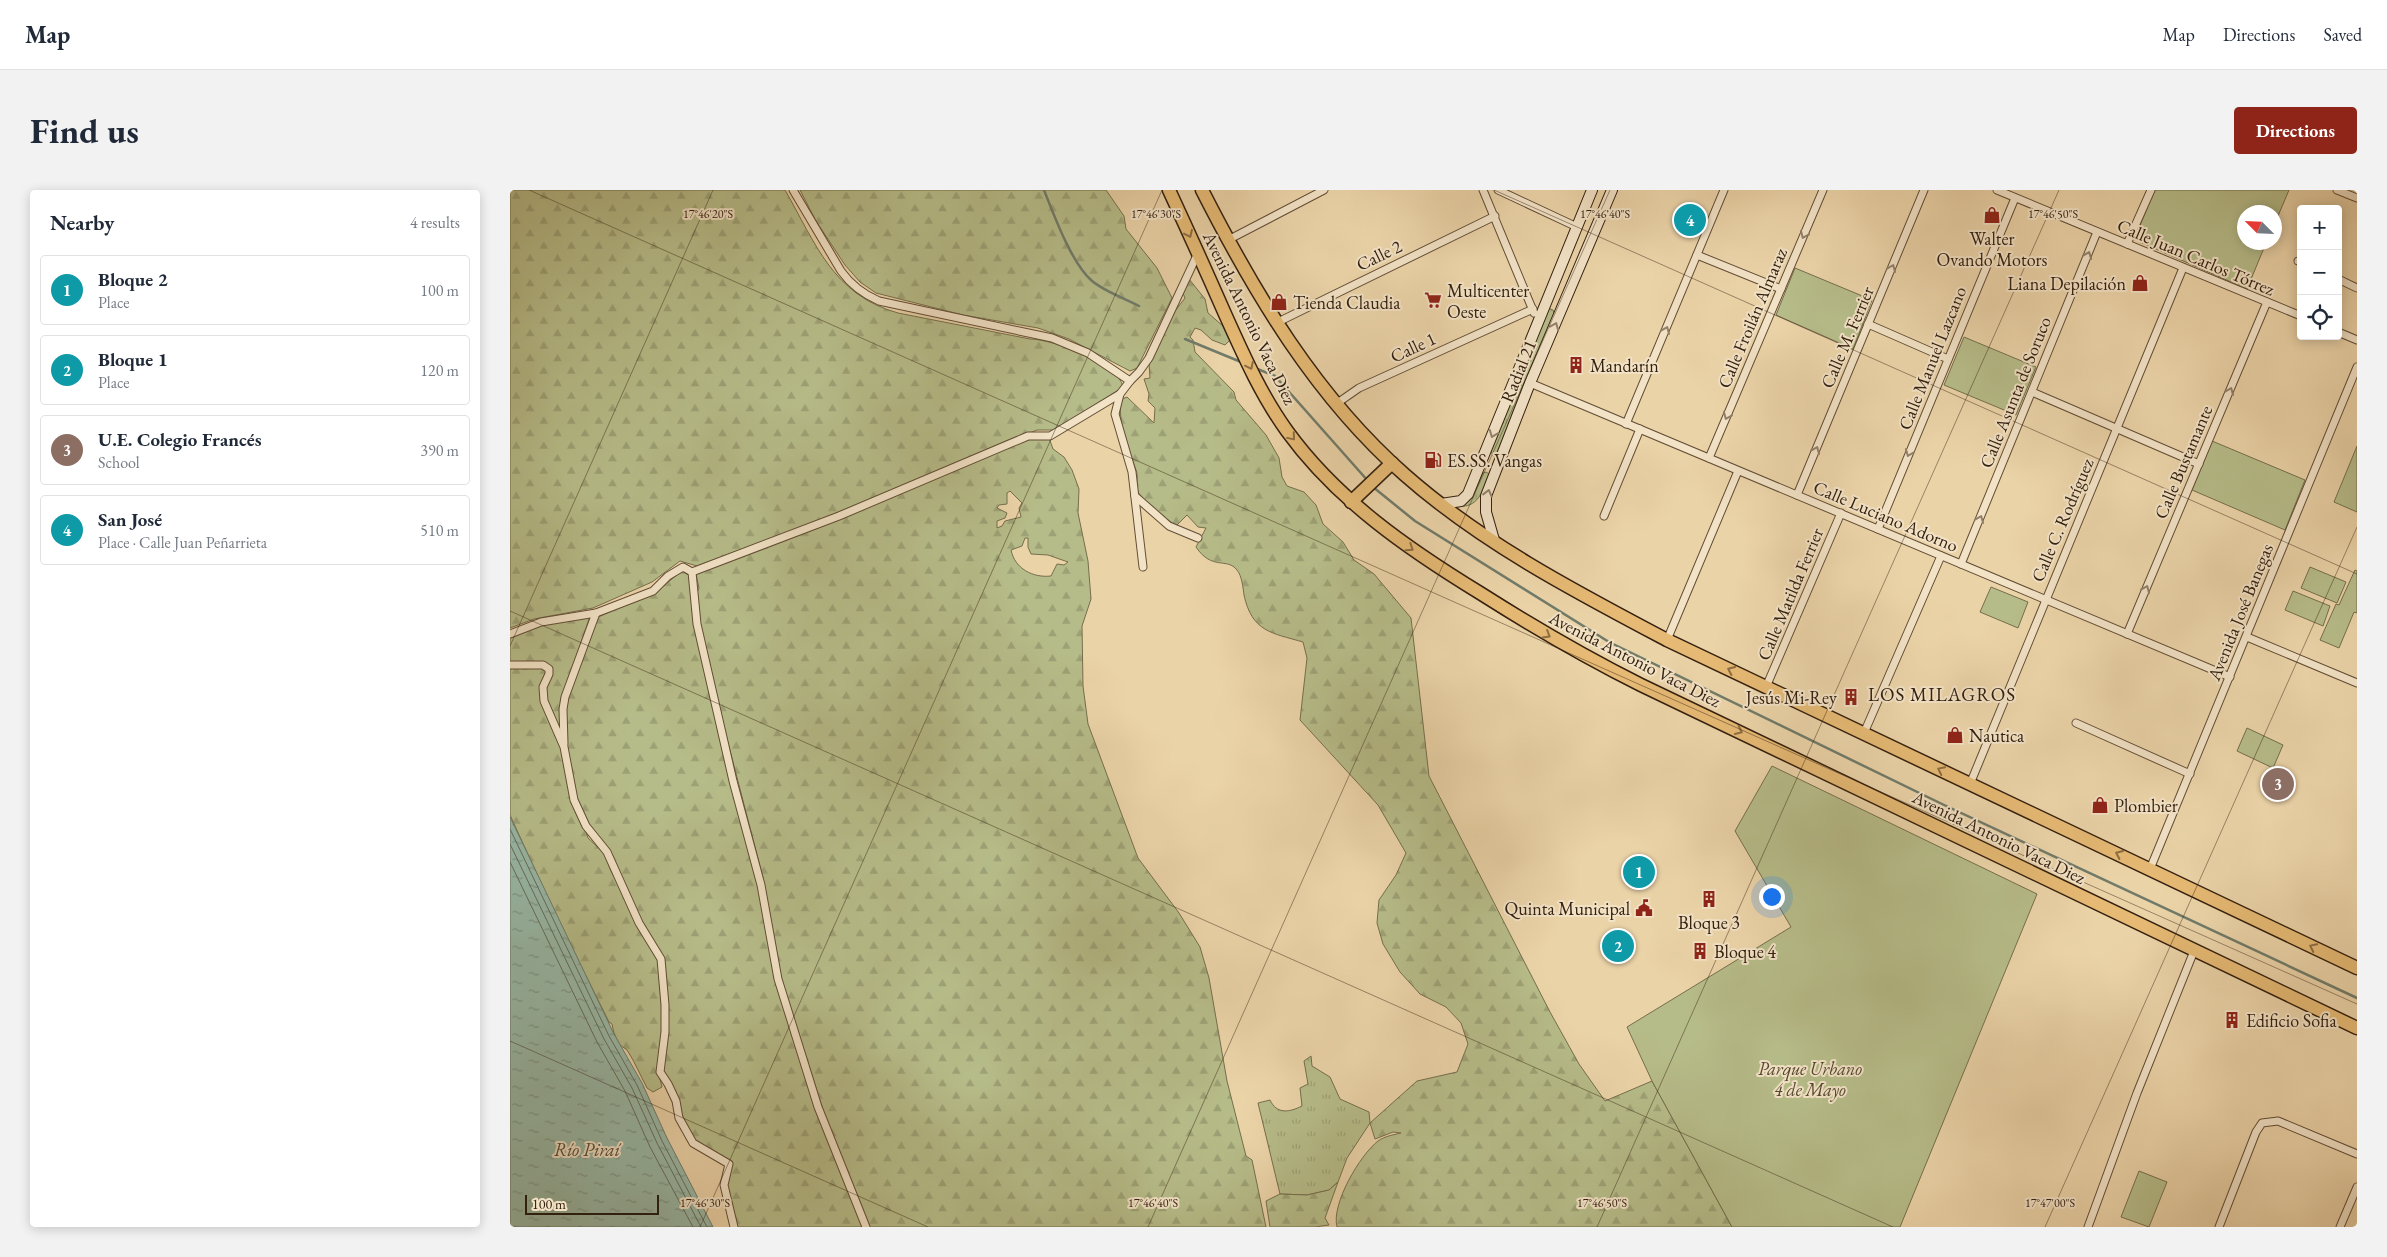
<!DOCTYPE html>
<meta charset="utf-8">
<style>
body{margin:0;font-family:"EB Garamond",serif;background:#f2f2f3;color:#1f2937}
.controls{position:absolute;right:15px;top:15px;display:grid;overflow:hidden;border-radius:5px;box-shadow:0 2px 12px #0003}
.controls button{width:45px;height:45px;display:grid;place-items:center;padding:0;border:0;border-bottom:1px solid #e0e1e3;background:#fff;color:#1f2937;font:25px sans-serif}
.compass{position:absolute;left:1727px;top:15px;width:45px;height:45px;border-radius:50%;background:#fff;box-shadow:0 2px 12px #0003;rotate:294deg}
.scale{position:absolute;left:15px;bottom:12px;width:134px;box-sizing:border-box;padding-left:5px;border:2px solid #34200f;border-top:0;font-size:14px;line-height:18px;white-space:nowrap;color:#34200f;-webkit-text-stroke:4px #f2e2c6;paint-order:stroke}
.you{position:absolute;left:1261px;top:706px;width:18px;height:18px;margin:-12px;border:4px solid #fff;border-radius:50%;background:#1a73e8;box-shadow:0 0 0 8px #1a73e833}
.badge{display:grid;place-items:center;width:32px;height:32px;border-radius:50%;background:#8f2418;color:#fff;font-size:16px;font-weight:700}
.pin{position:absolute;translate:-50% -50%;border:2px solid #fff;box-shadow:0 1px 5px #0006}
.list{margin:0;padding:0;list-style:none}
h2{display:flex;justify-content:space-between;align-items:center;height:65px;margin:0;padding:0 20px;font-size:21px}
h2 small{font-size:16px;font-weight:400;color:#747a83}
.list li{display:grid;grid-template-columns:32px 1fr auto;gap:15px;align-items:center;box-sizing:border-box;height:70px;margin:0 10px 10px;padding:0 10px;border:1px solid #e0e1e3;border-radius:5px}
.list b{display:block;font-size:19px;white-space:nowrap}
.list p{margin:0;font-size:16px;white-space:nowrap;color:#747a83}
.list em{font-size:16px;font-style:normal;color:#747a83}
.icon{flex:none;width:28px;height:28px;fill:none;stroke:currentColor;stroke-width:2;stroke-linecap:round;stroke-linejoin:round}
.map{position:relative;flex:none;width:1847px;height:1037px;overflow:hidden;border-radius:5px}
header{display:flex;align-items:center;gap:30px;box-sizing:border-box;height:70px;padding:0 25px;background:#fff;border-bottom:1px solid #e0e1e3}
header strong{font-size:24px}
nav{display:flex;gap:28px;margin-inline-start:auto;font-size:18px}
.intro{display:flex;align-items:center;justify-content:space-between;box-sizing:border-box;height:120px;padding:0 30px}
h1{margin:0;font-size:35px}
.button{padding:12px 22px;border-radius:5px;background:#8f2418;color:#fff;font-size:18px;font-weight:700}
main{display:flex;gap:30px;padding:0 30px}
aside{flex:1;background:#fff;border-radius:5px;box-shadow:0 2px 12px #0003}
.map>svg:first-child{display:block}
.grass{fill:url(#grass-tufts);stroke:#756e4c}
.forest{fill:url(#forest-firs);stroke:#756e4c;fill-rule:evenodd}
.park{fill:#b6bc89;stroke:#756e4c}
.water{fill:url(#water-ripples);stroke:#707b6a}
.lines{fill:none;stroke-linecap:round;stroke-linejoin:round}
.shore{stroke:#666c5a;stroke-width:1}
.stream{stroke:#707b6a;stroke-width:2.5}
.street-casing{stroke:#624d35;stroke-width:9}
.secondary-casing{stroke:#34200f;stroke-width:12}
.highway-casing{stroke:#34200f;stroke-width:15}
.street{stroke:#f2e2c6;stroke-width:7}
.secondary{stroke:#f2e2c6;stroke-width:10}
.highway{stroke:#e6ba74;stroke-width:12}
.oneway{stroke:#8d6d42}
.oneway2{stroke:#93816a}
.ticks{fill:none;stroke:#34200f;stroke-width:1;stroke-opacity:0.45}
.labels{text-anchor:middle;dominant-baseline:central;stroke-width:4;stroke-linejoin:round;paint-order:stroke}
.poi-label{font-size:18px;fill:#34200f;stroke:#f2e2c6;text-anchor:start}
.street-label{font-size:18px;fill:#34200f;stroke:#f2e2c6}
.park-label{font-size:18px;font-style:italic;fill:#54472e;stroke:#f2e2c6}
.neighbourhood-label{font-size:19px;letter-spacing:1px;fill:#34200f;stroke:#f2e2c6}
.water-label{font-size:19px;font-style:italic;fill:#524e3c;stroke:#f2e2c6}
.ticks-label{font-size:12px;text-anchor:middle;fill:#34200f;stroke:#f2e2c6;stroke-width:4;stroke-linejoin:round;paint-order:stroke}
</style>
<header>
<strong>Map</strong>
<nav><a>Map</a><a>Directions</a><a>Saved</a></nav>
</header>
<div class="intro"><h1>Find us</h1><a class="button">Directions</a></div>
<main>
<aside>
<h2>Nearby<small>4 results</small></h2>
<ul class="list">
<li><span class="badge" style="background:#0f9aa8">1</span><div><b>Bloque 2</b><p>Place</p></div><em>100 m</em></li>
<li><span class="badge" style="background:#0f9aa8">2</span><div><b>Bloque 1</b><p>Place</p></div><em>120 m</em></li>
<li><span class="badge" style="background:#8d6e63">3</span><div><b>U.E. Colegio Francés</b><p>School</p></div><em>390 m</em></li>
<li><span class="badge" style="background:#0f9aa8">4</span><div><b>San José</b><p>Place · Calle Juan Peñarrieta</p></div><em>510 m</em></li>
</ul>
</aside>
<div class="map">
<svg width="1847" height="1037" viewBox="0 0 1847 1037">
<defs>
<pattern id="grass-tufts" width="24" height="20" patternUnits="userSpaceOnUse" patternTransform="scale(1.25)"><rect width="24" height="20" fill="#b6bc89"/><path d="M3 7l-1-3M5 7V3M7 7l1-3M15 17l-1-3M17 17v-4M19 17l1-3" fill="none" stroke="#9da175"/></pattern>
<pattern id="forest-firs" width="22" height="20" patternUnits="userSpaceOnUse" patternTransform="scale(1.25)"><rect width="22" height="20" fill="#b6bc89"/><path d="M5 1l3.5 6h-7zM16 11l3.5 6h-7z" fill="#9da175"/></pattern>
<pattern id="water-ripples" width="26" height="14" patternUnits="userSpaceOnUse" patternTransform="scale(1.25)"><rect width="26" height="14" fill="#98b8a6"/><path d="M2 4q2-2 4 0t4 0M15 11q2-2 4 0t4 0" fill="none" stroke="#7d9586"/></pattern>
</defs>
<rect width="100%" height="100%" fill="#ebd3a8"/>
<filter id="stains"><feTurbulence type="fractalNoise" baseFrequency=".004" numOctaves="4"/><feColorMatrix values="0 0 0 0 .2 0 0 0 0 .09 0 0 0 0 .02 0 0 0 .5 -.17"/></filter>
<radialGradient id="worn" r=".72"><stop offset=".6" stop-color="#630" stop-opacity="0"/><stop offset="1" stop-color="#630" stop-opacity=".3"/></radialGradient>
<g class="grass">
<polygon points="1038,118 1043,120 1045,126 987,266 983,266 981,261"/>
<path d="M976 282 979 284C973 301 968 319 947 316L963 305 973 283Z"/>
<path d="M801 866 802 876 820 887 830 909 859 922 860 933 837 968 828 992 819 1000 797 1005 770 1004 748 913 760 910C767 925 780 922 792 916L790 898 798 894 794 871Z"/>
</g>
<g class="forest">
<path d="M0 0H275C306 54 323 105 388 123L520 149C542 149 609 173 613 197L554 234 543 240H527L297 335 187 376 170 371 142 392 83 418 24 429 0 438Z"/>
<polygon points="290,0 596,0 614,26 616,39 647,78 662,108 627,178 620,181 559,149 528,138 453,125 366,103 350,92 335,75 306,31"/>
<path d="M679 89 695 109 698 123 713 136 720 150 715 155 702 150 691 140 685 138 680 147 683 150 685 162 724 202 726 210 756 245 769 268 772 287 777 296 794 302 806 315 813 334 833 352 844 370 864 384 901 428 919 586 1040 822 1069 874 1095 911 1142 891 1222 1037H827C821 1014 850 965 868 951 875 946 883 945 891 943L883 942 865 949 860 933 907 891 947 882 958 854 951 833 936 817 910 804 890 782 873 754 867 733 869 710 886 685 896 663 868 615 790 530 797 468 793 452C762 443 742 442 734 405 733 398 732 386 727 380 717 367 702 381 686 357L696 338 688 337 677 325 667 335C662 335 632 309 628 302 625 295 629 287 626 280 619 260 606 230 612 209L617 207 644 233 645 218 638 211 639 204 634 189 640 188 639 173 665 121 675 108 672 101Z"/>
<path d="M518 248H539L543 259 554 267 562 280 569 299 568 323 578 371 581 409 572 436 573 496 578 534 628 668 669 723 690 757 699 788 717 891 736 966 742 970 756 1037H359L315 926 270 785 253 688 198 475 188 430 186 405 189 398 186 384ZM500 301 512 313 509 318 511 327 495 331 492 336 487 338V331L495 328 497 323 487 318 489 315 497 314V303ZM515 348H518V357L521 364 538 365 558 372 554 375 547 374 541 386C523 388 505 379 501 360L512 356Z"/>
<polygon points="172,381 180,386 184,433 250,697 267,798 298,892 353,1037 227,1037 216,996 222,976 215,968 186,952 171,925 167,905 153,883 155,782 109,685 77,637 68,617 56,559 55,518 86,428 147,401"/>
<polygon points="80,426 54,503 53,547 43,530 35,501 41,478 0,473 0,446 19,437"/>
<polygon points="34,476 37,479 32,497 78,648 94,663 101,681 148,769 153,828 149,885 152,897 143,902 137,898 123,870 117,860 110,855 104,844 102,834 99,832 49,732 0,625 0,477 15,479"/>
<polygon points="828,992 815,1028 819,1035 805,1037 760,1037 756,1011 770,1004 797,1005 819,1000"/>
</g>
<g class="park">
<polygon points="1645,0 1779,0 1765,33 1764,22 1734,22 1734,52 1756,53 1737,99 1630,52 1628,40"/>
<polygon points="1285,78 1362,110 1343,159 1266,125"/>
<polygon points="1454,147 1526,177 1506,225 1434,195"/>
<polygon points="1702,251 1795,290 1775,340 1682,300"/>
<polygon points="1847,256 1847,322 1824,312"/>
<polygon points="1800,377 1836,392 1827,413 1791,398"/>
<polygon points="1845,380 1847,381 1847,423 1844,422 1829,458 1810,450 1826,414 1829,415"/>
<polygon points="1481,397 1518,412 1508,438 1470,422"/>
<polygon points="1783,401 1820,416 1813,436 1775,420"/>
<polygon points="1737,538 1773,555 1763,578 1727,561"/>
<polygon points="1262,576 1527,704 1390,1037 1222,1037 1142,891 1117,837 1281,737 1225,641"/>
<polygon points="1629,981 1657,992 1639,1037 1611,1027"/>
</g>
<polygon class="water" points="0,627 104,844 132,893 157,948 203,1037 0,1037"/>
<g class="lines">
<g class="shore">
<polyline points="0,639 99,846 127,895 152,951 197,1037"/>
<polyline points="0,654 94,849 122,898 147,953 191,1037"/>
<polyline points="0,672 87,852 115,901 140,957 183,1037"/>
</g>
<g class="stream">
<path d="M534 0C544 25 561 72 581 90 593 101 614 108 629 116"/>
<polyline points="675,149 731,172"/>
<polyline points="745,178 765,186 858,291"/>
<polyline points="863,297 905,331 1099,452 1432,614 1847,808"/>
</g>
<g class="street-casing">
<g id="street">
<path d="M283 0 331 81C341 95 353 104 369 111L542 148 578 163 620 191 610 204 605 224 622 282 633 377"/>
<polyline points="973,0 1024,123"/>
<polyline points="988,0 1067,37"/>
<polyline points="1487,0 1791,126"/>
<polyline points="1827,0 1847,8"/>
<polyline points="718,50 814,0"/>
<polyline points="1617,54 1641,0"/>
<polyline points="1187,65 1271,99"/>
<polyline points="1788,71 1791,72"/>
<polyline points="1828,89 1847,98"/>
<polyline points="766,133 985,26"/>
<polyline points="1358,134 1438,169"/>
<polyline points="1828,142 1847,150"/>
<polyline points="620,191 629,182 639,168 688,63"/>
<polyline points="1020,193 1720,487"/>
<polyline points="1522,202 1689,274"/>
<polyline points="826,214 849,198 1023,119"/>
<polyline points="1116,234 1214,0"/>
<polyline points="1199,268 1313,0"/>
<polyline points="1287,305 1414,0"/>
<polyline points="625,306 659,336 688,348"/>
<polyline points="1094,326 1130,239"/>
<polyline points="1368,339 1505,8"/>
<polyline points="1451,374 1587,42"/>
<polyline points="182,382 187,434 223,591 251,695 268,789 308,917 356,1037"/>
<polyline points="0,444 31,432 86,423 143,401 158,386 173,377 182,382 329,326 518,246 540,246 610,204"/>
<polyline points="1617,444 1757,112"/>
<polyline points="1737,447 1847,493"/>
<polyline points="1157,450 1228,281"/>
<polyline points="0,475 33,475 39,479 39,484 33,497 34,511 54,557 64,610 76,636 97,662 129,733 151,769 155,815 155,842 150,882 158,894 166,911 169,928 183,953 219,974 214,995 224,1037"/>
<polyline points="1256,497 1331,323"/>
<polyline points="1566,533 1680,584"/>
<polyline points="1354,543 1431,366"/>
<polyline points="54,554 53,519 55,507 86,423"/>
<polyline points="1460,594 1673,78"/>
<polyline points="1640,679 1847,177"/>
<polyline points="1578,1037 1627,903 1684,761"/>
<polyline points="1709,1037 1746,942 1752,933 1768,931 1847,964"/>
<polyline points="1830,1037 1847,997"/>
</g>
</g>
<g class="secondary-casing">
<g id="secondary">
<polyline points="931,314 951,311 958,304 1082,0"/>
<polyline points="984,350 976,322 976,306 1020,193 1102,0"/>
</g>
</g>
<g class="highway-casing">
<g id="highway">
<path d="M659 0C678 41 697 83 715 124 733 164 751 205 777 241 827 310 898 359 970 403 1022 436 1075 467 1131 495L1847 838"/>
<path d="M692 0C745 104 806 207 895 285 972 353 1066 402 1157 450L1847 778"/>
<polyline points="841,312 882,273"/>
</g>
</g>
<use href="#street" class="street"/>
<use href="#secondary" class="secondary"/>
<use href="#highway" class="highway"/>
</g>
<defs><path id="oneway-chevron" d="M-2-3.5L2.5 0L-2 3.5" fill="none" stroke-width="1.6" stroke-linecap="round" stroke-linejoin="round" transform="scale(1.25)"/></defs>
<g class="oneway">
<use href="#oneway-chevron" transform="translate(679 44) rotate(65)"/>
<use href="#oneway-chevron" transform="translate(740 176) rotate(64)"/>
<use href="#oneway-chevron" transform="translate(782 247) rotate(50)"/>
<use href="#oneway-chevron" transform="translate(900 358) rotate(34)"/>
<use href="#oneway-chevron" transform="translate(1037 445) rotate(31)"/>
<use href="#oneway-chevron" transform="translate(1221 480) rotate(-155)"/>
<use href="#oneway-chevron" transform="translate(1229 541) rotate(25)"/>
<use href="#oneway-chevron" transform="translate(1431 580) rotate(-154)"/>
<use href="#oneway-chevron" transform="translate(1609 664) rotate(-155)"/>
<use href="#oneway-chevron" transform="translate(1803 757) rotate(-154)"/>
</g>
<g class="oneway2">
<use href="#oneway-chevron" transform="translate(1294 45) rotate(113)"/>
<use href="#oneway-chevron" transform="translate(1578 65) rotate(-68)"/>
<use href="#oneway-chevron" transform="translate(1382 78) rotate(-67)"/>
<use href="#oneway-chevron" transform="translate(1045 136) rotate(-67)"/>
<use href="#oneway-chevron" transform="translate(1156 140) rotate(-67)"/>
<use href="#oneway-chevron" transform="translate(1720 201) rotate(-67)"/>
<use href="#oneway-chevron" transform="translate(1217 226) rotate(113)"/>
<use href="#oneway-chevron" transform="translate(983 244) rotate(111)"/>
<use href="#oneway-chevron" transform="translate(1306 260) rotate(-67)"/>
<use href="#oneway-chevron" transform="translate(1399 263) rotate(112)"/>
<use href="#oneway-chevron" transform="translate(978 303) rotate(-76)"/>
<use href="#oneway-chevron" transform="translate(1470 329) rotate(-68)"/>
<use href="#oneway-chevron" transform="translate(1636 399) rotate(-67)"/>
</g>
<path class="ticks" d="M19 0 1847 814M984 0 1847 384M0 421 1383 1037M0 456 203 0M0 851 418 1037M190 1037 652 0M638 1037 1100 0M1087 1037 1549 0M1535 1037 1847 337"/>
<defs>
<g id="shop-bare" transform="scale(1.35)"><path d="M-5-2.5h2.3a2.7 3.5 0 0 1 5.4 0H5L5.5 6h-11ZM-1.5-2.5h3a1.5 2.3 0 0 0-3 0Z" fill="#8f2418" stroke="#f2e2c6" stroke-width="2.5" paint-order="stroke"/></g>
<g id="supermarket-bare" transform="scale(1.35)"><path d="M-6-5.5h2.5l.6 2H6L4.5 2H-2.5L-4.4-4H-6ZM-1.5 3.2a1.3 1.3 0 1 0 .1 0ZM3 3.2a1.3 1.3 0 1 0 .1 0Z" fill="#8f2418" stroke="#f2e2c6" stroke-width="2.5" paint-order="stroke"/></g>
<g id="building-bare" transform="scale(1.35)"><path d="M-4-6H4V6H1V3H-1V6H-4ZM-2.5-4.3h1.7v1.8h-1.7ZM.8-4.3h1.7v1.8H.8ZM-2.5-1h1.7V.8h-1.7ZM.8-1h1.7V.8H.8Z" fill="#8f2418" stroke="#f2e2c6" stroke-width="2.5" paint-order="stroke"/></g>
<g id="fuel-bare" transform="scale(1.35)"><path d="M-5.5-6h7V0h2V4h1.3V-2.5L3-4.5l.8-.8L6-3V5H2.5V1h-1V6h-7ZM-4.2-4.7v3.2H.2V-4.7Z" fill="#8f2418" stroke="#f2e2c6" stroke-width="2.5" paint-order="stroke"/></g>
<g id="civic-bare" transform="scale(1.35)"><path d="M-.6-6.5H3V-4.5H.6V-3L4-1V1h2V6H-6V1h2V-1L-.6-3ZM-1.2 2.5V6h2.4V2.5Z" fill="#8f2418" stroke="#f2e2c6" stroke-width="2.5" paint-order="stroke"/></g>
</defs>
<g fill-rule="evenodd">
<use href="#shop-bare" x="1482" y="25"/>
<use href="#shop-bare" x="1630" y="93"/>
<use href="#supermarket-bare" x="923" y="110"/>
<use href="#shop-bare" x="769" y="112"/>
<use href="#building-bare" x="1066" y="175"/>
<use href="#fuel-bare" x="923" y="270"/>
<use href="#building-bare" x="1341" y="507"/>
<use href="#shop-bare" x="1445" y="545"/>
<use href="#shop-bare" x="1590" y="615"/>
<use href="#building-bare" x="1199" y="709"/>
<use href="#civic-bare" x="1134" y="718"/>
<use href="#building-bare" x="1190" y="761"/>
<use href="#building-bare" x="1722" y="830"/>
</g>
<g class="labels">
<g class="poi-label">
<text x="1482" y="48" text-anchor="middle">Walter<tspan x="1482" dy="21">Ovando Motors</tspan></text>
<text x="1616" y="93" text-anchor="end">Liana Depilación</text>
<text x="937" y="100">Multicenter<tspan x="937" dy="21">Oeste</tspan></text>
<text x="783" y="112">Tienda Claudia</text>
<text x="1080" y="175">Mandarín</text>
<text x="937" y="270">ES.SS. Vangas</text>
<text x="1327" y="507" text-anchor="end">Jesús Mi-Rey</text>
<text x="1459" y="545">Nautica</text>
<text x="1604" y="615">Plombier</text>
<text x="1120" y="718" text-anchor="end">Quinta Municipal</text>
<text x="1199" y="732" text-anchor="middle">Bloque 3</text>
<text x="1204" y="761">Bloque 4</text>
<text x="1736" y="830">Edificio Sofia</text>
</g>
<g class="street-label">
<text transform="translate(869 65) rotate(-26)">Calle 2</text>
<text transform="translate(1686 67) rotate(23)">Calle Juan Carlos Tórrez</text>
<text transform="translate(740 128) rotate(64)">Avenida Antonio Vaca Diez</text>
<text transform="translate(1242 128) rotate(-67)">Calle Froilán Almaraz</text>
<text transform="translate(1337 147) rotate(-67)">Calle M. Ferrier</text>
<text transform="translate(903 157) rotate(-25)">Calle 1</text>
<text transform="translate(1422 168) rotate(-68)">Calle Manuel Lazcano</text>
<text transform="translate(1008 181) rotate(-68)">Radial 21</text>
<text transform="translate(1505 202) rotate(-68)">Calle Asunta de Soruco</text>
<text transform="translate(1673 272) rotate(-67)">Calle Bustamante</text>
<text transform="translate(1376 326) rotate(23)">Calle Luciano Adorno</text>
<text transform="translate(1552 330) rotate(-67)">Calle C. Rodríguez</text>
<text transform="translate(1280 404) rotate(-67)">Calle Matilda Ferrier</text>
<text transform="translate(1730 422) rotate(-68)">Avenida José Banegas</text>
<text transform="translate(1125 469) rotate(27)">Avenida Antonio Vaca Diez</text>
<text transform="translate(1489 647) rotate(26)">Avenida Antonio Vaca Diez</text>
</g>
<g class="park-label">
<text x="1300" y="878">Parque Urbano<tspan x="1300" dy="21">4 de Mayo</tspan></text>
</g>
<g class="neighbourhood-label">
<text x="1432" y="504">LOS MILAGROS</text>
</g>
<g class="water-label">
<text x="77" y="959">Río Piraí</text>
</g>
</g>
<g class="ticks-label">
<text x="198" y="28">17°46'20"S</text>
<text x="646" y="28">17°46'30"S</text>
<text x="1095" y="28">17°46'40"S</text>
<text x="1543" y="28">17°46'50"S</text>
<text x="195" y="1017">17°46'30"S</text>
<text x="643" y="1017">17°46'40"S</text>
<text x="1092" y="1017">17°46'50"S</text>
<text x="1540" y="1017">17°47'00"S</text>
</g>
<rect width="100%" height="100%" filter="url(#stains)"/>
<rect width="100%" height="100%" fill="url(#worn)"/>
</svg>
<div class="controls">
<button>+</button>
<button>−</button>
<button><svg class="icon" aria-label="locate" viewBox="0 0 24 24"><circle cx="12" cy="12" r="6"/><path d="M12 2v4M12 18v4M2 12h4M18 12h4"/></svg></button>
</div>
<svg class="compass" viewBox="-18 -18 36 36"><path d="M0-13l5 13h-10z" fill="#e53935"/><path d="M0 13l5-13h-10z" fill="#747a83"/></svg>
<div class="scale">100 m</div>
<div class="you"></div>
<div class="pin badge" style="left:1129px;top:682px;background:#0f9aa8">1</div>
<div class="pin badge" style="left:1108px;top:756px;background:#0f9aa8">2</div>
<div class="pin badge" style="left:1768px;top:594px;background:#8d6e63">3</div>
<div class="pin badge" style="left:1180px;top:30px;background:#0f9aa8">4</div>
</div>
</main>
